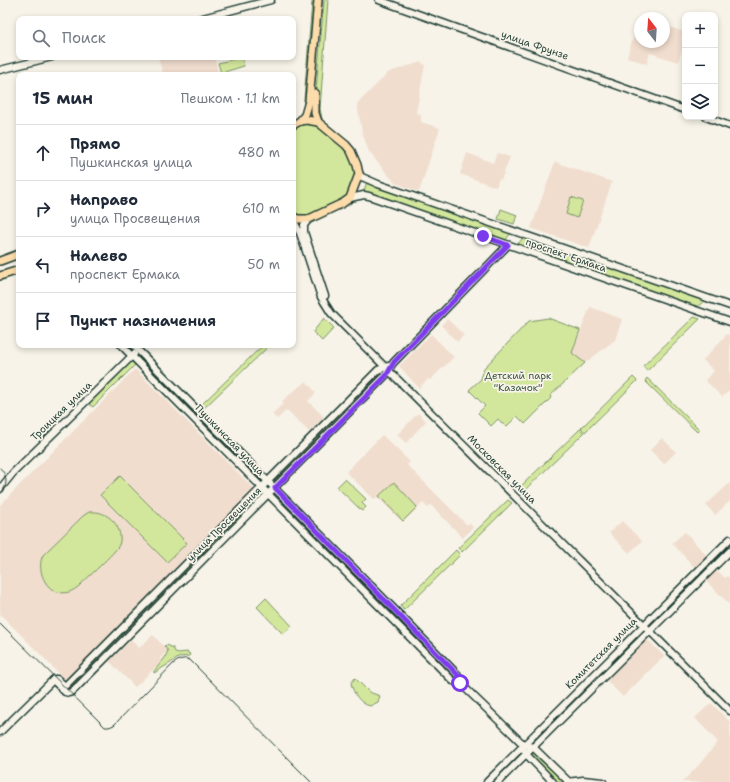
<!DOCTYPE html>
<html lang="ru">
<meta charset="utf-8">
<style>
body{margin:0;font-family:"Shantell Sans",sans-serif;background:#f6f6f7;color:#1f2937}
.controls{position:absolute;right:12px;top:12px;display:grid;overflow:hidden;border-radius:8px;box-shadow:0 2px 6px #0003}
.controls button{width:36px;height:36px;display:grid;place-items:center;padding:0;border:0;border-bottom:1px solid #e0e1e3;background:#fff;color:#1f2937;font:20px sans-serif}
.compass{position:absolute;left:634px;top:12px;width:36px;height:36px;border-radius:50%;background:#fff;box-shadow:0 2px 6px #0003;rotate:343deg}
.stop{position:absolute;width:12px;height:12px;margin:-9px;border:3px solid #7c3aed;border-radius:50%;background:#fff}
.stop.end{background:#7c3aed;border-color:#fff;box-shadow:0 1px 4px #0008}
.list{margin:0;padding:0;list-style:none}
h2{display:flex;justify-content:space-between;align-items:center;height:52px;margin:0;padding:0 16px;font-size:17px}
h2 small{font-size:13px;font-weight:400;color:#747a83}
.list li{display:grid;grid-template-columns:26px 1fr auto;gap:12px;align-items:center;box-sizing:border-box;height:56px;padding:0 16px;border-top:1px solid #e0e1e3}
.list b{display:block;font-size:15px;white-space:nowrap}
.list p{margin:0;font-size:13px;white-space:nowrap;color:#747a83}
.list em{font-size:13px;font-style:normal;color:#747a83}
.icon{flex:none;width:22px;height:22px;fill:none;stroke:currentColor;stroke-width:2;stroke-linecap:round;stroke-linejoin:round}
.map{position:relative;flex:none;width:730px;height:782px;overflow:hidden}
.search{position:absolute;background:#fff;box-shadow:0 2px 6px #0003;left:16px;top:16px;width:280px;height:44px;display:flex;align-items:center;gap:10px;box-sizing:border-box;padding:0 14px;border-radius:8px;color:#747a83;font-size:15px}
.panel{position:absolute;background:#fff;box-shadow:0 2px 6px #0003;left:16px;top:72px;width:280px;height:276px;border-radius:8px}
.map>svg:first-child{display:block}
.built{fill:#f0ddce}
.green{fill:#d3e79c;stroke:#799268}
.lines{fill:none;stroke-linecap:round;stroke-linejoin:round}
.secondary-casing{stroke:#1f3d34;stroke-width:9}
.primary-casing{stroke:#1f3d34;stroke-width:10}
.secondary{stroke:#f7f3e8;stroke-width:6}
.primary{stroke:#fddcac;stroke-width:7}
.tram{stroke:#1f3d34;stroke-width:1}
.route{stroke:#7c3aed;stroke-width:5}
.labels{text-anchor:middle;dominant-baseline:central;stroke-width:3.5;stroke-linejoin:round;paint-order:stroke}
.street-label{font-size:10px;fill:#1f3d34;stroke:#f7f3e8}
.park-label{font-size:10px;fill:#3a5644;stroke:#f7f3e8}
</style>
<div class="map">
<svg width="730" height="782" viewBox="0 0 730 782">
<rect width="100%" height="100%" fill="#f7f3e8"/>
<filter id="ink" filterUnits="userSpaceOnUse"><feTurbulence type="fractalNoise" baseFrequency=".025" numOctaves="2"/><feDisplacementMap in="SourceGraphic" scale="8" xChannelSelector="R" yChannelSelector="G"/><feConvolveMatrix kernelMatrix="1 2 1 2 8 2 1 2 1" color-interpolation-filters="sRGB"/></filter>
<g filter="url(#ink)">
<g class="built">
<polygon points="664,25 684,32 681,38 685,40 678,62 650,53 647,64 627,57 633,38 640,41 640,42 664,42"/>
<polygon points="158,57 214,57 219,75 163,75"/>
<polygon points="421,62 425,65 416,113 421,114 421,122 440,128 419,192 395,183 369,152 362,132 357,104 389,72"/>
<polygon points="467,153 493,163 497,153 510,157 501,180 499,179 496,187 460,174"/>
<polygon points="555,162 612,182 589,248 531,228"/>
<polygon points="590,307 622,319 615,340 585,363 572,353"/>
<polygon points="447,319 464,335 457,342 441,325"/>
<polygon points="431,334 454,357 430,380 428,379 419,388 399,366"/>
<polygon points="727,334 730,336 730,390 722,397 705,380 714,371 703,360"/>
<polygon points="135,369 255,490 65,681 46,660 0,614 0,505"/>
<polygon points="306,381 316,393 308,401 324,417 309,432 287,410 277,419 272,414 284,403 282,401"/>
<polygon points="418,413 426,421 406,443 397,435"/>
<polygon points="382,435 410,462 407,465 467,525 469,523 473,527 463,538 431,505 428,508 423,503 403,522 377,497 374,499 346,472"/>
<polygon points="662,438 676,452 664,464 650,450"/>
<polygon points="730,483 730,501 715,515 706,505"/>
<polygon points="622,521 642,541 629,553 609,533"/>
<polygon points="685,532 707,556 695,568 672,543"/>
<polygon points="716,569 725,578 727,576 730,579 730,605 705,580"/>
<polygon points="153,635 168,651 160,658 162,661 135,687 109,661 131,640 139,648"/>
<polygon points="647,639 664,656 623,697 606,680"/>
<polygon points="711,703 730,722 730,782 682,782 697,767 718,742 695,718"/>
</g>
<g class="green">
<polygon points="324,0 328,0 320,109 323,123 319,119 315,101"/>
<polygon points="312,2 316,2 308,101 303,111"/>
<polygon points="242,57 244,66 221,73 218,63"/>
<polygon points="307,122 316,124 344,148 352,159 356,172 346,197 342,201 310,216 303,217 293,215 293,128"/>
<polygon points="367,182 511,233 504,242 363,193"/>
<polygon points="571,197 583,201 577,218 566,214"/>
<polygon points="501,209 517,215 514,224 498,219"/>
<polygon points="523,238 601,265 598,275 516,246"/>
<polygon points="606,266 705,300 695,309 602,276"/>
<polygon points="694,317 700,319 647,371 643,366"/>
<polygon points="324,318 334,328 322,341 313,332"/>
<polygon points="548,318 580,330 572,353 585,363 550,396 551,398 525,424 517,416 506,427 498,419 491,426 478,413 485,406 469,390 481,379 484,368 529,321"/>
<polygon points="263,345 270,345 202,410 199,407"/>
<polygon points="143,357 193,408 190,411 139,361"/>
<polygon points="130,360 135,365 93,407 88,403"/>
<polygon points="377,373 381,377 276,486 270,480"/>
<polygon points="633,377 637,381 585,432 581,428"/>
<polygon points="647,378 700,430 697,432 645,381"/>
<polygon points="201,414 265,480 261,485 197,419"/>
<polygon points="580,429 584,433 524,491 520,487"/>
<polygon points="120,476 187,543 167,562 100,495"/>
<polygon points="345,479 366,499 362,503 366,507 362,511 337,487"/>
<polygon points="394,482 417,507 403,521 379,496"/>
<polygon points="261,490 266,495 148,613 143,608"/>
<polygon points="508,500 512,503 462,552 458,548"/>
<path d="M89 512C99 511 107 514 114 522 119 528 122 537 119 545 116 552 85 580 78 587 75 589 72 591 69 592 48 598 35 571 43 555L83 516Z"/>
<polygon points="312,529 390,609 387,612 309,532"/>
<polygon points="456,550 460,555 404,610 400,606"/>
<polygon points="266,598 292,626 283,634 257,607"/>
<polygon points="395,617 399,618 453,674 451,677 394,619"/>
<polygon points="133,618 138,622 72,690 67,685"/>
<polygon points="167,645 173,648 175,652 179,653 187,652 190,654 189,656 180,657 154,673 154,671 164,659 168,651 164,646"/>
<path d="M355 678 369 692 380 696 378 702 370 706C360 704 353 693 351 683Z"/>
<polygon points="534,751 564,781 563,782 556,782 530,756"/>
</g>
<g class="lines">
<g class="secondary-casing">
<g id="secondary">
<polyline points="379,0 685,110"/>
<polyline points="199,19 271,0"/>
<polyline points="0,70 52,57"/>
<polyline points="706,117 730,126"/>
<polyline points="359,174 362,177 378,184 730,306"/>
<polyline points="350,198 364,195 369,196 730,322"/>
<polyline points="309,219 304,225 304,232 325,296"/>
<polyline points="293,220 300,233 321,297 331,313 730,711"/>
<polyline points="121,345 453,681 460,683 524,745 533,747 568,781"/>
<polyline points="133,345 401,616 458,675 460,683"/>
<polyline points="0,489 13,473 134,354"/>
<polyline points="53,680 65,692 69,693 72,692 385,376 393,363 508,245"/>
<polyline points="0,732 54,679 57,679 65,686 378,370 388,366"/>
<polyline points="525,751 526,754 553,782"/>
<polyline points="487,782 730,539"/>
<polyline points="498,782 730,551"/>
<polyline points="567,782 583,780 603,782"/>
</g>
</g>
<g class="primary-casing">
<g id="primary">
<polyline points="315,93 315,113 318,122"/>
<polyline points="300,121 305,115 309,101 318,0"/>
<polyline points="293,125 300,121 307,120 318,122 346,145 351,151 357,165 359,174 350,198 343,203 309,219 298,219 293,217"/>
<polyline points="0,261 19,254"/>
<polyline points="0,276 19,270"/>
</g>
</g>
<use href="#secondary" class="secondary"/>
<use href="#primary" class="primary"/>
<g class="tram">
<path d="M0 468C8 476 8 486 0 494"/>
<path d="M0 623 105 727H109L114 725 173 664C178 660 184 657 190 660L311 782"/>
</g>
</g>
</g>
<g class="lines" filter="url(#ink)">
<polyline class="route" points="460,683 458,675 275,488 386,376 394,362 508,245 483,236"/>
</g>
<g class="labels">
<g class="street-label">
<text transform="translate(535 45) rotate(19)">улица Фрунзе</text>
<text transform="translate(566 255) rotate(19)">проспект Ермака</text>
<text transform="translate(61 411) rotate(-44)">Троицкая улица</text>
<text transform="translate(230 440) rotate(46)">Пушкинская улица</text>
<text transform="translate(502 469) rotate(45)">Московская улица</text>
<text transform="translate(224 524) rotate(-45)">улица Просвещения</text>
<text transform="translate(601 653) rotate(-45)">Комитетская улица</text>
</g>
<g class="park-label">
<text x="518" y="375">Детский парк<tspan x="518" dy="12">"Казачок"</tspan></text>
</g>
</g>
</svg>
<div class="controls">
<button>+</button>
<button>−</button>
<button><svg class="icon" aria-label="layers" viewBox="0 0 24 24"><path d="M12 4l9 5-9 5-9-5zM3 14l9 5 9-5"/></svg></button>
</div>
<svg class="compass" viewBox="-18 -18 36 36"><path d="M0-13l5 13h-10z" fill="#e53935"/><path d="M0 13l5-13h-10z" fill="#747a83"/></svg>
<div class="stop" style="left:460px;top:683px"></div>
<div class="stop end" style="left:483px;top:236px"></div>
<div class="search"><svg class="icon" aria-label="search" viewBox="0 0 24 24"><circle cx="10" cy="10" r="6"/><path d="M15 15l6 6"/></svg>Поиск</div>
<section class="panel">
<h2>15 мин<small>Пешком · 1.1 km</small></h2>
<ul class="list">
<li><svg class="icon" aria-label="ahead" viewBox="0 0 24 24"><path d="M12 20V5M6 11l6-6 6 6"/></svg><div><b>Прямо</b><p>Пушкинская улица</p></div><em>480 m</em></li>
<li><svg class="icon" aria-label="right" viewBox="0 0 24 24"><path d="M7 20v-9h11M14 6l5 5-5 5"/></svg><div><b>Направо</b><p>улица Просвещения</p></div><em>610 m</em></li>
<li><svg class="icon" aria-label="left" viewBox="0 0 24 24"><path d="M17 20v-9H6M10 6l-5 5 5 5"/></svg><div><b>Налево</b><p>проспект Ермака</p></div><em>50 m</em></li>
<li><svg class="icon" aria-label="arrive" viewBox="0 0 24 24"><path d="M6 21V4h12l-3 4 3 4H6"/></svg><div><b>Пункт назначения</b></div></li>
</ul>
</section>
</div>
